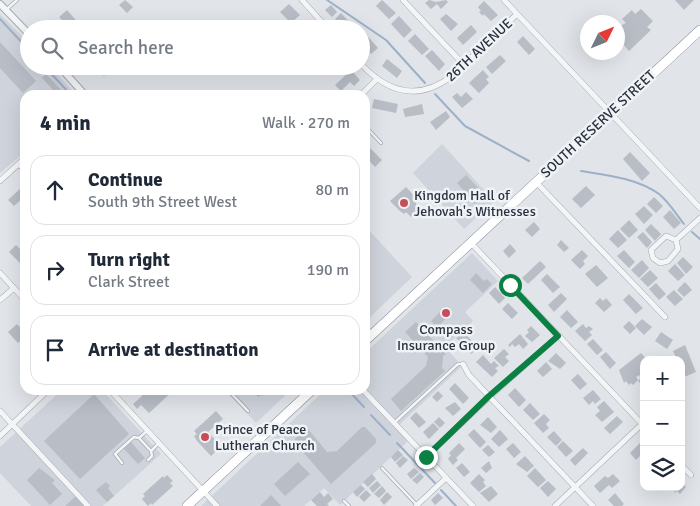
<!DOCTYPE html>
<meta charset="utf-8">
<style>
body{margin:0;font-family:Signika,sans-serif;background:#f6f6f7;color:#1f2937}
.controls{position:absolute;right:15px;bottom:15px;display:grid;overflow:hidden;border-radius:10px;box-shadow:0 5px 20px #0002}
.controls button{width:45px;height:45px;display:grid;place-items:center;padding:0;border:0;border-bottom:1px solid #e0e1e3;background:#fff;color:#1f2937;font:25px sans-serif}
.compass{position:absolute;left:580px;top:15px;width:45px;height:45px;border-radius:50%;background:#fff;box-shadow:0 5px 20px #0002;rotate:47deg}
.stop{position:absolute;width:15px;height:15px;margin:-11px;border:4px solid #0b8043;border-radius:50%;background:#fff}
.stop.end{background:#0b8043;border-color:#fff;box-shadow:0 1px 5px #0008}
.list{margin:0;padding:0;list-style:none}
h2{display:flex;justify-content:space-between;align-items:center;height:65px;margin:0;padding:0 20px;font-size:21px}
h2 small{font-size:16px;font-weight:400;color:#747a83}
.list li{display:grid;grid-template-columns:32px 1fr auto;gap:15px;align-items:center;box-sizing:border-box;height:70px;margin:0 10px 10px;padding:0 10px;border:1px solid #e0e1e3;border-radius:15px}
.list b{display:block;font-size:19px;white-space:nowrap}
.list p{margin:0;font-size:16px;white-space:nowrap;color:#747a83}
.list em{font-size:16px;font-style:normal;color:#747a83}
.icon{flex:none;width:28px;height:28px;fill:none;stroke:currentColor;stroke-width:2;stroke-linecap:round;stroke-linejoin:round}
.map{position:relative;flex:none;width:700px;height:506px;overflow:hidden}
.search{position:absolute;background:#fff;box-shadow:0 5px 20px #0002;left:20px;top:20px;width:350px;height:55px;display:flex;align-items:center;gap:12px;box-sizing:border-box;padding:0 18px;border-radius:28px;color:#747a83;font-size:19px}
.panel{position:absolute;background:#fff;box-shadow:0 5px 20px #0002;left:20px;top:90px;width:350px;height:305px;border-radius:15px}
.map>svg:first-child{display:block}
.built{fill:#cfd3db}
.lines{fill:none;stroke-linecap:round;stroke-linejoin:round}
.stream{stroke:#9eb0c7;stroke-width:2}
.building{fill:#b8bdc6}
.service-casing{stroke:#a6abb3;stroke-width:4}
.minor-casing{stroke:#a6abb3;stroke-width:6}
.tertiary-casing{stroke:#a6abb3;stroke-width:8}
.trunk-casing{stroke:#89909f;stroke-width:10}
.service{stroke:#f4f5f7;stroke-width:2.5}
.minor{stroke:#f4f5f7;stroke-width:5}
.tertiary{stroke:#f4f5f7;stroke-width:6}
.trunk{stroke:#fff;stroke-width:9}
.route{stroke:#0b8043;stroke-width:6}
.poi-dot{fill:#c84c58;stroke:#f0f3f6;stroke-width:2}
.labels{text-anchor:middle;dominant-baseline:central;stroke-width:5;stroke-linejoin:round;paint-order:stroke}
.street-label{font-size:14px;fill:#2a3140;stroke:#f0f3f6}
.poi-label{font-size:14px;fill:#2a3140;stroke:#f0f3f6;text-anchor:start}
</style>
<div class="map">
<svg width="700" height="506" viewBox="0 0 700 506">
<rect width="100%" height="100%" fill="#e1e4e9"/>
<g class="built">
<polygon points="0,14 29,43 29,66 50,66 76,95 25,95 25,152 0,173"/>
<polygon points="442,144 494,201 464,229 413,173"/>
<polygon points="365,226 412,277 365,322"/>
<polygon points="472,253 498,281 465,312 473,321 445,347 462,366 396,428 408,441 340,505 324,488 304,506 201,506 325,390 365,390 365,353"/>
<polygon points="62,390 102,390 161,454 103,506 31,506 0,473 0,447"/>
<polygon points="236,390 291,390 256,423 230,395"/>
</g>
<g class="lines">
<g class="stream">
<polyline points="327,0 386,40 425,83"/>
<polyline points="0,19 29,50"/>
<polyline points="44,66 71,95"/>
<polyline points="435,94 465,126 529,161"/>
<path d="M581 171C606 175 637 178 659 194 669 202 676 214 684 224"/>
<polyline points="692,232 700,239"/>
<polyline points="348,390 364,407"/>
<polyline points="371,415 390,435"/>
<polyline points="397,443 435,483"/>
<polyline points="441,490 456,506"/>
</g>
</g>
<g class="building">
<polygon points="125,0 133,7 127,13 119,5"/>
<polygon points="382,0 396,13 389,19 376,6"/>
<polygon points="429,0 436,2 446,0 448,2 441,9 437,4 431,9 425,3"/>
<polygon points="675,0 694,0 684,10"/>
<polygon points="484,1 498,15 491,21 484,14 483,16 479,12 481,11 478,7"/>
<polygon points="289,4 300,15 291,23 280,12"/>
<polygon points="331,5 337,12 332,17 325,10"/>
<polygon points="641,9 653,21 647,27 651,30 629,51 618,38 618,27 626,23 622,19 632,10 635,14"/>
<polygon points="67,10 81,26 78,29 72,26 70,28 59,17"/>
<polygon points="341,13 356,29 344,29 335,19"/>
<polygon points="446,14 458,24 451,31 440,19"/>
<polygon points="399,16 412,30 404,38 391,24"/>
<polygon points="304,20 311,29 295,28"/>
<polygon points="471,25 477,32 463,45 457,38"/>
<polygon points="364,32 378,48 371,54 361,44 361,34"/>
<polygon points="415,34 429,49 422,55 408,41"/>
<polygon points="523,36 535,49 529,55 517,42"/>
<polygon points="0,42 36,81 23,93 0,68"/>
<polygon points="432,50 445,64 439,71 425,56"/>
<polygon points="500,55 506,61 492,74 486,67"/>
<polygon points="387,59 402,71 397,78 382,66"/>
<polygon points="99,66 104,66 109,71 104,76 96,69"/>
<polygon points="351,70 360,80 354,86 350,82 341,91 335,85"/>
<polygon points="483,70 489,77 486,79 489,83 479,93 469,83"/>
<polygon points="46,74 66,95 58,95 42,78"/>
<polygon points="466,92 473,99 462,108 452,97 457,93 461,97"/>
<polygon points="374,99 398,104 396,113 372,108"/>
<polygon points="422,104 424,114 405,117 403,109"/>
<polygon points="446,111 450,117 436,130 430,122"/>
<polygon points="367,145 382,160 375,167 365,156"/>
<polygon points="630,152 650,173 642,181 623,159"/>
<polygon points="466,175 485,195 475,204 457,183"/>
<polygon points="23,186 25,196 14,206 8,200"/>
<polygon points="586,186 595,195 581,208 572,199"/>
<polygon points="406,187 416,198 416,204 421,209 411,217 406,212 404,214 400,211 390,201"/>
<polygon points="654,197 663,206 656,213 647,204"/>
<polygon points="644,206 653,215 644,224 635,214"/>
<polygon points="670,210 681,223 674,229 663,217"/>
<polygon points="629,220 638,230 629,238 620,229"/>
<polygon points="534,222 540,229 532,237 525,230"/>
<polygon points="651,224 661,234 655,241 645,230"/>
<polygon points="618,230 627,240 618,248 609,239"/>
<polygon points="643,232 652,242 647,248 637,237"/>
<polygon points="561,240 569,248 564,252 557,245"/>
<polygon points="510,244 516,251 509,258 503,251"/>
<polygon points="16,245 25,254 24,267 9,252"/>
<polygon points="582,250 588,256 583,261 585,264 580,269 571,260"/>
<polygon points="624,250 635,262 629,268 617,256"/>
<polygon points="683,257 693,267 686,274 677,263"/>
<polygon points="642,260 649,268 639,278 631,270"/>
<polygon points="540,261 546,267 528,284 522,278"/>
<polygon points="675,264 685,275 678,281 668,271"/>
<polygon points="596,265 608,278 597,287 585,274"/>
<polygon points="650,270 658,278 648,287 640,279"/>
<polygon points="476,273 484,281 487,279 492,284 483,293 470,280"/>
<polygon points="547,274 560,287 553,293 541,280"/>
<polygon points="685,282 692,290 684,297 677,290"/>
<polygon points="656,283 666,294 659,300 649,289"/>
<polygon points="495,287 505,298 499,304 489,293"/>
<polygon points="674,290 683,299 675,306 666,297"/>
<polygon points="561,293 567,299 554,312 548,305"/>
<polygon points="629,294 643,308 636,314 623,300"/>
<polygon points="600,298 603,301 606,298 612,305 604,312 595,303"/>
<polygon points="508,303 518,313 512,319 502,309"/>
<polygon points="446,306 452,313 437,327 431,321"/>
<polygon points="567,310 578,322 571,328 560,317"/>
<polygon points="642,319 652,327 644,335 635,326"/>
<polygon points="629,321 636,328 630,334 623,327"/>
<polygon points="416,322 446,354 443,356 442,368 445,371 401,411 391,399 426,366 428,357 405,332"/>
<polygon points="17,324 25,332 25,337 18,343 8,332"/>
<polygon points="583,324 586,328 589,326 593,329 589,332 592,335 585,341 575,331"/>
<polygon points="531,326 540,335 532,342 525,336 529,332 527,330"/>
<polygon points="464,332 478,348 471,354 456,338"/>
<polygon points="661,332 673,340 667,349 655,341"/>
<polygon points="520,334 528,344 523,349 519,344 515,347 512,344 510,347 508,345"/>
<polygon points="593,339 603,350 597,355 587,344"/>
<polygon points="685,345 696,372 684,377 681,370 681,360 677,360 673,351"/>
<polygon points="504,349 509,354 505,357 509,361 503,367 494,358"/>
<polygon points="606,352 616,363 610,369 600,357"/>
<polygon points="556,353 566,363 560,369 548,361"/>
<polygon points="641,353 647,360 644,360 644,383 642,385 638,381 641,378 639,375 636,377 638,380 633,385 631,383 629,385 626,381 624,383 619,370"/>
<polygon points="483,355 491,364 494,361 499,366 495,368 498,371 492,377 476,362"/>
<polygon points="546,362 552,369 543,377 537,371"/>
<polygon points="578,374 587,384 580,390 571,380"/>
<polygon points="455,383 469,398 463,404 449,389"/>
<polygon points="515,388 526,400 519,407 508,395"/>
<polygon points="137,390 150,391 174,390 149,413 141,405 137,409 133,404 142,396"/>
<polygon points="252,390 269,390 262,396 261,395 258,397"/>
<polygon points="593,390 601,399 595,404 593,401 589,405 583,398"/>
<polygon points="438,391 443,396 437,402 432,397"/>
<polygon points="94,394 129,434 80,479 44,441"/>
<polygon points="604,401 614,412 602,422 595,415 600,411 597,407"/>
<polygon points="455,402 461,409 453,416 445,408"/>
<polygon points="530,403 540,414 533,420 523,410"/>
<polygon points="216,411 223,419 208,432 221,446 211,456 197,441 194,436 197,434 194,431"/>
<polygon points="416,412 426,422 419,428 410,418"/>
<polygon points="544,414 550,420 546,424 549,428 543,433 534,423"/>
<polygon points="617,416 623,422 610,434 604,428"/>
<polygon points="439,417 445,423 440,428 434,422"/>
<polygon points="488,417 497,427 491,433 480,425"/>
<polygon points="433,423 439,429 429,439 423,432"/>
<polygon points="362,427 365,427 376,439 376,443 331,484 295,443 295,439 304,429 308,429 327,452 337,451"/>
<polygon points="474,429 486,442 480,448 468,435"/>
<polygon points="500,430 508,439 499,447 491,439"/>
<polygon points="554,431 562,440 556,446 547,437"/>
<polygon points="563,441 573,451 566,457 557,447"/>
<polygon points="642,441 644,452 636,460 630,453"/>
<polygon points="131,442 145,458 138,464 124,449"/>
<polygon points="459,443 465,449 456,458 458,460 453,465 448,459 451,455 449,453"/>
<polygon points="513,443 521,452 514,458 506,449"/>
<polygon points="488,445 495,452 489,457 482,450"/>
<polygon points="583,448 588,453 575,466 570,460"/>
<polygon points="398,450 403,455 395,462 391,457"/>
<polygon points="403,456 408,460 400,468 396,463"/>
<polygon points="525,456 534,466 527,472 516,464"/>
<polygon points="489,461 492,468 486,473 481,468"/>
<polygon points="298,462 310,474 285,496 274,484"/>
<polygon points="462,463 470,472 464,477 456,468"/>
<polygon points="39,468 55,480 52,483 62,494 50,505 27,480"/>
<polygon points="414,468 419,472 411,479 407,474"/>
<polygon points="535,468 546,480 538,487 527,476"/>
<polygon points="420,473 424,477 417,484 412,480"/>
<polygon points="372,474 376,479 368,487 363,482"/>
<polygon points="479,474 485,480 483,482 486,486 479,492 470,483"/>
<polygon points="613,474 620,481 612,488 609,485 600,493 594,486 605,476 608,478"/>
<polygon points="167,475 173,481 170,483 173,486 152,505 151,503 148,506 142,499 145,496 143,494 163,476 164,478"/>
<polygon points="377,481 381,485 373,493 369,488"/>
<polygon points="548,481 556,489 548,497 540,488"/>
<polygon points="106,482 110,486 108,488 114,496 107,502 96,490"/>
<polygon points="681,482 686,487 680,494 677,491 675,493 673,487 681,487"/>
<polygon points="361,485 365,489 357,497 353,492"/>
<polygon points="382,486 386,491 379,498 374,494"/>
<polygon points="491,486 498,494 489,502 480,493"/>
<polygon points="366,490 371,495 364,502 359,497"/>
<polygon points="320,492 324,497 328,493 333,499 327,504 329,506 317,506 311,500"/>
<polygon points="387,492 392,497 384,505 380,500"/>
<polygon points="438,493 443,498 435,505 431,500"/>
<polygon points="615,493 624,504 622,506 614,506 608,500"/>
<polygon points="271,495 281,506 260,506"/>
<polygon points="76,496 84,506 65,506"/>
</g>
<g class="lines">
<g class="service-casing">
<g id="service">
<polyline points="7,9 17,0"/>
<polyline points="365,126 381,143"/>
<polyline points="18,165 25,172"/>
<polyline points="228,390 248,411"/>
<polyline points="395,422 458,364 462,364"/>
<polyline points="139,438 151,451 158,444"/>
<polyline points="148,460 152,456 151,451"/>
<polyline points="122,463 115,454 134,437 139,438 147,431"/>
<polyline points="382,468 417,505"/>
<polyline points="344,501 349,506"/>
</g>
</g>
<g class="minor-casing">
<g id="minor">
<polyline points="302,0 328,29"/>
<polyline points="403,0 464,65"/>
<polyline points="504,0 700,208"/>
<path d="M361 64C389 94 419 101 452 76L517 14"/>
<polyline points="361,95 377,79"/>
<polyline points="0,181 25,158"/>
<polyline points="536,182 665,317"/>
<polygon points="666,236 676,240 678,249 668,261 660,263 653,258 651,250"/>
<polyline points="676,240 700,218"/>
<polyline points="471,243 644,426"/>
<polyline points="0,273 25,300"/>
<polyline points="0,300 14,288"/>
<polyline points="463,364 469,375 593,506"/>
<polyline points="110,390 217,506"/>
<polyline points="363,390 473,506"/>
<polyline points="0,411 88,506"/>
<polyline points="0,436 48,390"/>
<polyline points="426,457 489,397 558,336"/>
<polyline points="681,465 691,475"/>
<polyline points="416,506 446,478"/>
<polyline points="555,506 642,424"/>
</g>
</g>
<g class="tertiary-casing">
<g id="tertiary">
<polyline points="0,4 29,34"/>
<polyline points="59,66 85,95"/>
</g>
</g>
<g class="trunk-casing">
<g id="trunk">
<polyline points="365,341 700,30"/>
<polyline points="187,506 312,390"/>
</g>
</g>
<use href="#service" class="service"/>
<use href="#minor" class="minor"/>
<use href="#tertiary" class="tertiary"/>
<use href="#trunk" class="trunk"/>
</g>
<g class="lines">
<polyline class="route" points="426,457 489,396 558,336 510,285"/>
</g>
<g class="poi-dot">
<circle cx="404" cy="203" r="5"/>
<circle cx="446" cy="313" r="5"/>
<circle cx="205" cy="437" r="5"/>
</g>
<g class="labels">
<g class="street-label">
<text transform="translate(479 50) rotate(-43)">26TH AVENUE</text>
<text transform="translate(598 124) rotate(-43)">SOUTH RESERVE STREET</text>
</g>
<g class="poi-label">
<text x="414" y="195">Kingdom Hall of<tspan x="414" dy="16">Jehovah's Witnesses</tspan></text>
<text x="446" y="329" text-anchor="middle">Compass<tspan x="446" dy="16">Insurance Group</tspan></text>
<text x="215" y="429">Prince of Peace<tspan x="215" dy="16">Lutheran Church</tspan></text>
</g>
</g>
</svg>
<div class="controls">
<button>+</button>
<button>−</button>
<button><svg class="icon" aria-label="layers" viewBox="0 0 24 24"><path d="M12 4l9 5-9 5-9-5zM3 14l9 5 9-5"/></svg></button>
</div>
<svg class="compass" viewBox="-18 -18 36 36"><path d="M0-13l5 13h-10z" fill="#e53935"/><path d="M0 13l5-13h-10z" fill="#747a83"/></svg>
<div class="stop" style="left:510px;top:285px"></div>
<div class="stop end" style="left:426px;top:457px"></div>
<div class="search"><svg class="icon" aria-label="search" viewBox="0 0 24 24"><circle cx="10" cy="10" r="6"/><path d="M15 15l6 6"/></svg>Search here</div>
<section class="panel">
<h2>4 min<small>Walk · 270 m</small></h2>
<ul class="list">
<li><svg class="icon" aria-label="ahead" viewBox="0 0 24 24"><path d="M12 20V5M6 11l6-6 6 6"/></svg><div><b>Continue</b><p>South 9th Street West</p></div><em>80 m</em></li>
<li><svg class="icon" aria-label="right" viewBox="0 0 24 24"><path d="M7 20v-9h11M14 6l5 5-5 5"/></svg><div><b>Turn right</b><p>Clark Street</p></div><em>190 m</em></li>
<li><svg class="icon" aria-label="arrive" viewBox="0 0 24 24"><path d="M6 21V4h12l-3 4 3 4H6"/></svg><div><b>Arrive at destination</b></div></li>
</ul>
</section>
</div>
